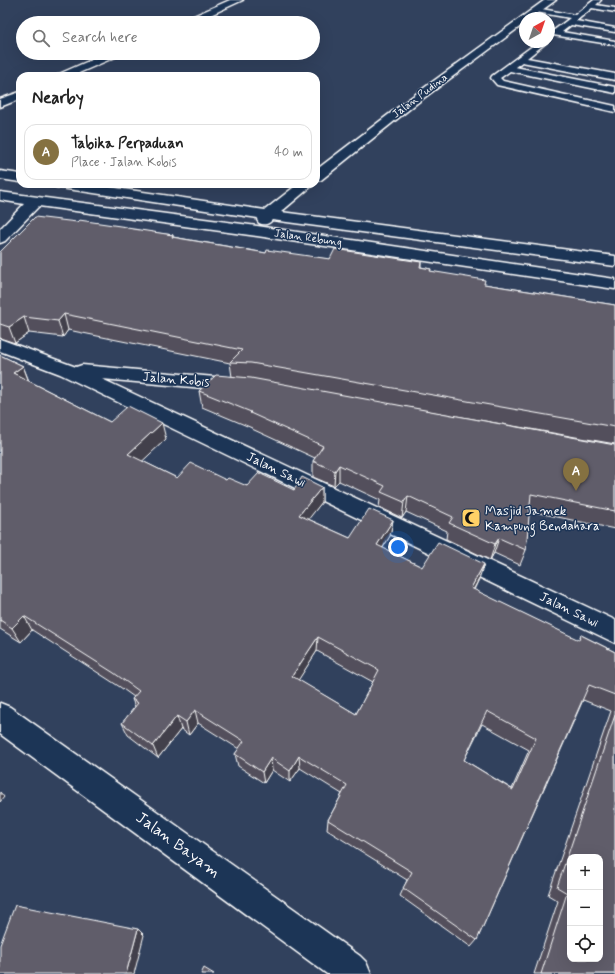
<!DOCTYPE html>
<meta charset="utf-8">
<style>
body{margin:0;font-family:Mynerve,sans-serif;background:#f6f6f6;color:#222}
.controls{position:absolute;right:12px;bottom:12px;display:grid;overflow:hidden;border-radius:8px;box-shadow:0 4px 16px #0002}
.controls button{width:36px;height:36px;display:grid;place-items:center;padding:0;border:0;border-bottom:1px solid #e0e0e0;background:#fff;color:#222;font:20px sans-serif}
.compass{position:absolute;left:519px;top:12px;width:36px;height:36px;border-radius:50%;background:#fff;box-shadow:0 4px 16px #0002;rotate:40deg}
.you{position:absolute;left:398px;top:547px;width:14px;height:14px;margin:-10px;border:3px solid #fff;border-radius:50%;background:#1a73e8;box-shadow:0 0 0 6px #1a73e833}
.badge{display:grid;place-items:center;width:26px;height:26px;border-radius:50%;background:#857141;color:#fff;font-size:13px;font-weight:700}
.pin{position:absolute;translate:-50% -33px;filter:drop-shadow(0 1px 2px #0008)}
.pin::after{content:'';position:absolute;top:21px;width:14px;height:12px;background:inherit;clip-path:polygon(0 0,100% 0,50% 100%)}
.list{margin:0;padding:0;list-style:none}
h2{display:flex;justify-content:space-between;align-items:center;height:52px;margin:0;padding:0 16px;font-size:17px}
h2 small{font-size:13px;font-weight:400;color:#767676}
.list li{display:grid;grid-template-columns:26px 1fr auto;gap:12px;align-items:center;box-sizing:border-box;height:56px;margin:0 8px 8px;padding:0 8px;border:1px solid #e0e0e0;border-radius:12px}
.list b{display:block;font-size:15px;white-space:nowrap}
.list p{margin:0;font-size:13px;white-space:nowrap;color:#767676}
.list em{font-size:13px;font-style:normal;color:#767676}
.icon{flex:none;width:22px;height:22px;fill:none;stroke:currentColor;stroke-width:2;stroke-linecap:round;stroke-linejoin:round}
.map{position:relative;flex:none;width:615px;height:974px;overflow:hidden}
.search{position:absolute;background:#fff;box-shadow:0 4px 16px #0002;left:16px;top:16px;width:304px;height:44px;display:flex;align-items:center;gap:10px;box-sizing:border-box;padding:0 14px;border-radius:22px;color:#767676;font-size:15px}
.panel{position:absolute;background:#fff;box-shadow:0 4px 16px #0002;left:16px;top:72px;width:304px;height:116px;border-radius:12px}
.map>svg:first-child{display:block}
.lines{fill:none;stroke-linecap:round;stroke-linejoin:round}
.service-casing{stroke:#fff;stroke-width:3}
.minor-casing{stroke:#fff;stroke-width:3}
.service{fill:#1d3557;fill-rule:evenodd}
.minor{fill:#1d3557;fill-rule:evenodd}
.wall{fill:#53505c;stroke:#fff;fill-rule:evenodd}
.shaded-wall{fill:#43414b;stroke:#fff}
.building{fill:#605d6b;stroke:#fff;fill-rule:evenodd}
.labels{text-anchor:middle;dominant-baseline:central;stroke-width:3;stroke-linejoin:round;paint-order:stroke}
.far-street-label{font-size:11px;fill:#fff;stroke:#1d3557}
.street-label{font-size:13px;fill:#fff;stroke:#1d3557}
.poi-label{font-size:13px;fill:#fff;stroke:#1d3557;text-anchor:start}
.near-street-label{font-size:16px;fill:#fff;stroke:#1d3557}
</style>
<div class="map">
<svg width="615" height="974" viewBox="0 0 615 974">
<rect width="100%" height="100%" fill="#31415d"/>
<filter id="ink" filterUnits="userSpaceOnUse"><feTurbulence type="fractalNoise" baseFrequency=".025" numOctaves="2"/><feDisplacementMap in="SourceGraphic" scale="8" xChannelSelector="R" yChannelSelector="G"/><feConvolveMatrix kernelMatrix="1 2 1 2 8 2 1 2 1" color-interpolation-filters="sRGB"/></filter>
<g filter="url(#ink)">
<g class="lines">
<g class="service-casing">
<g id="service">
<polygon points="594,0 601,0 596,5 615,8 615,12 592,8 576,21 615,28 615,32 571,25 562,32 615,41 615,45 553,35 553,31 570,18 536,12 532,10 536,8 575,15"/>
<polygon points="538,42 547,42 527,58 615,74 615,80 522,62 515,67 615,87 615,93 510,71 500,78 503,81 615,106 615,112 497,85 491,78 492,76"/>
</g>
</g>
<g class="minor-casing">
<g id="minor">
<polygon points="230,0 243,0 193,23 180,23 182,21"/>
<polygon points="545,0 556,0 531,18 525,18 525,23 417,103 321,180 316,181 316,170 409,99"/>
<polygon points="107,53 121,53 120,55 72,76 57,76 59,74"/>
<polygon points="20,92 20,99 0,107 0,99"/>
<polygon points="0,171 20,174 20,182 0,179"/>
<path d="M54 184H89L265 210 298 184H314L281 212 615 256V266L272 220C268 225 264 225 259 223L257 220 258 218 61 188 56 187Z"/>
<polygon points="0,192 257,226 615,279 615,289 257,236 39,206 5,241 0,243 0,229 24,204 0,200"/>
<polygon points="0,339 76,367 82,365 237,379 244,380 247,385 244,390 237,391 102,379 615,620 615,643 60,374 0,351"/>
<polygon points="0,703 10,707 360,956 366,962 371,974 327,974 0,734"/>
</g>
</g>
<use href="#service" class="service"/>
<use href="#minor" class="minor"/>
</g>
<g class="wall">
<polygon points="128,229 173,235 173,237 266,253 330,259 421,262 421,267 431,269 430,271 484,284 615,305 615,444 383,403 615,445 615,529 529,511 526,550 520,565 494,553 490,560 446,539 447,531 406,512 402,518 379,507 380,500 339,481 334,486 313,477 313,461 315,458 252,429 252,428 202,407 199,391 232,377 230,363 68,330 63,337 29,333 15,343 0,338 0,252"/>
<path d="M0 355 23 366 29 381 110 422 166 439 142 461 177 478 226 480 247 486 294 490 322 487V502L308 519 350 538 393 520 390 536 383 548 422 567 479 579 474 590 578 640 581 635 615 652V974H534L558 901 548 895 611 711 583 700 477 940 471 947 400 896 407 880 327 830 328 820 342 794 300 768 290 782 272 770 264 783 238 766 235 754 239 749 198 723 189 735 181 729 158 758 128 735 122 723 135 707 132 699 134 697 120 687 32 630 21 642 0 629ZM317 651 373 682 356 714 298 680ZM482 724 529 750 512 789 464 760Z"/>
</g>
<g class="shaded-wall">
<polygon points="64,314 68,330 63,337 58,321"/>
<polygon points="24,317 29,333 15,343 9,327"/>
<polygon points="23,366 29,382 13,373"/>
<polygon points="162,423 166,439 133,470 128,454"/>
<polygon points="339,465 339,481 334,486 335,471"/>
<polygon points="322,487 322,502 300,530 299,515"/>
<polygon points="408,496 406,512 402,518 404,502"/>
<polygon points="393,520 390,536 375,560 377,545"/>
<polygon points="499,538 494,553 490,560 495,544"/>
<polygon points="484,564 479,579 466,603 471,588"/>
<polygon points="24,616 32,630 21,642 12,628"/>
<polygon points="318,637 317,651 292,690 292,676"/>
<polygon points="195,710 198,723 189,735 186,722"/>
<polygon points="177,716 181,729 158,758 153,746"/>
<polygon points="299,756 300,768 290,782 290,771"/>
<polygon points="271,758 272,770 264,783 262,772"/>
<polygon points="0,792 4,797 0,802"/>
<polygon points="138,929 144,935 134,974 126,974"/>
</g>
<g class="building">
<polygon points="35,217 77,222 79,220 127,227 127,228 173,235 172,237 266,253 267,250 330,259 335,249 421,262 420,267 431,269 430,271 485,280 484,284 615,305 615,427 251,363 230,362 242,350 64,314 58,321 24,317 9,327 0,324 0,252"/>
<path d="M0 355 23 366 13 373 110 422 128 406 162 423 128 454 177 478 191 463 226 480 228 478 247 486 259 473 294 490 302 477 322 487 299 515 350 538 369 509 393 520 377 545 422 567 438 542 484 564 471 588 579 640 581 635 615 652V695L589 685 477 940 403 888 412 872 328 820 347 785 299 756 290 771 271 758 262 772 235 754 244 741 195 710 186 722 177 716 153 746 122 723 138 703 132 699 139 691 114 673 24 616 12 628 0 620ZM318 637 379 670 356 714 292 676ZM487 711 536 738 513 790 464 760Z"/>
<polygon points="216,375 251,378 615,445 615,511 531,494 526,550 499,538 495,544 449,523 453,517 408,496 404,502 381,492 385,486 339,465 335,471 313,461 323,446 250,413 251,412 199,391"/>
<path d="M615 715V974H541L567 893 557 887ZM570 857H600V959H570Z"/>
<polygon points="15,905 138,929 126,974 0,974 0,945"/>
<polygon points="204,968 214,974 201,974"/>
</g>
</g>
<defs>
<g id="mosque-square" transform="scale(1)"><rect x="-9" y="-9" width="18" height="18" rx="4" fill="#ffd166" stroke="#1d3557"/><path d="M3.5-4.9A6 6 0 1 0 3.5 4.9A5 5 0 1 1 3.5-4.9Z" fill="#111"/></g>
</defs>
<g fill-rule="evenodd">
<use href="#mosque-square" x="471" y="518"/>
</g>
<g class="labels">
<g class="far-street-label">
<text transform="translate(420 96) rotate(-37)">Jalan Pudina</text>
<text transform="translate(308 238) rotate(8)">Jalan Rebung</text>
</g>
<g class="street-label">
<text transform="translate(176 380) rotate(5)">Jalan Kobis</text>
<text transform="translate(276 470) rotate(26)">Jalan Sawi</text>
<text transform="translate(569 610) rotate(26)">Jalan Sawi</text>
</g>
<g class="poi-label">
<text x="485" y="511">Masjid Jamek<tspan x="485" dy="15">Kampung Bendahara</tspan></text>
</g>
<g class="near-street-label">
<text transform="translate(178 845) rotate(36)">Jalan Bayam</text>
</g>
</g>
</svg>
<div class="controls">
<button>+</button>
<button>−</button>
<button><svg class="icon" aria-label="locate" viewBox="0 0 24 24"><circle cx="12" cy="12" r="6"/><path d="M12 2v4M12 18v4M2 12h4M18 12h4"/></svg></button>
</div>
<svg class="compass" viewBox="-18 -18 36 36"><path d="M0-13l5 13h-10z" fill="#e53935"/><path d="M0 13l5-13h-10z" fill="#767676"/></svg>
<div class="you"></div>
<div class="pin badge" style="left:576px;top:491px">A</div>
<div class="search"><svg class="icon" aria-label="search" viewBox="0 0 24 24"><circle cx="10" cy="10" r="6"/><path d="M15 15l6 6"/></svg>Search here</div>
<section class="panel">
<h2>Nearby<small></small></h2>
<ul class="list">
<li><span class="badge">A</span><div><b>Tabika Perpaduan</b><p>Place · Jalan Kobis</p></div><em>40 m</em></li>
</ul>
</section>
</div>
